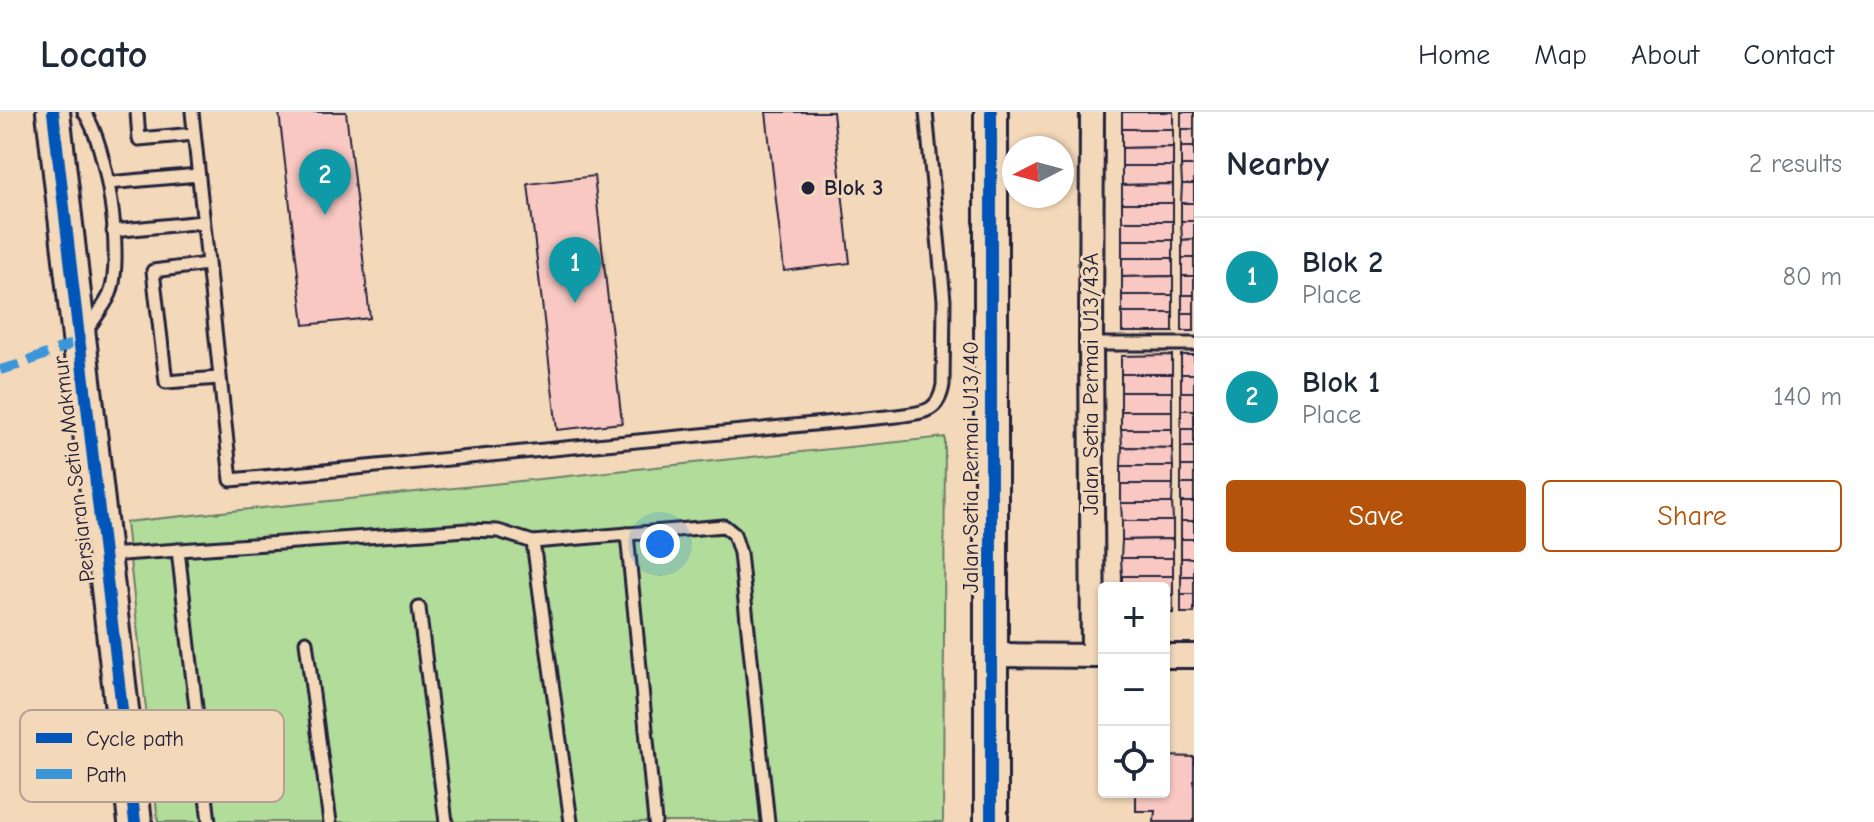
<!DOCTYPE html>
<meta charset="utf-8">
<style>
body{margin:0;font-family:"Comic Neue",sans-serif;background:#f2f2f3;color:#1f2937}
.controls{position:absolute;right:24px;bottom:24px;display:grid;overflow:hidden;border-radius:8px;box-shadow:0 2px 6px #0004}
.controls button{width:72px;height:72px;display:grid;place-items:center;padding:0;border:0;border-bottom:2px solid #e0e1e3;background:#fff;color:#1f2937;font:40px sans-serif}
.compass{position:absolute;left:1002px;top:24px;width:72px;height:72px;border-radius:50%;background:#fff;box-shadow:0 2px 6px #0004;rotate:264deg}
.you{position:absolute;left:660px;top:432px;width:28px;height:28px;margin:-20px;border:6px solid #fff;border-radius:50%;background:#1a73e8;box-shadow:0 0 0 12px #1a73e833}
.badge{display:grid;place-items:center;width:52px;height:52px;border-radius:50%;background:#b45309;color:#fff;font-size:26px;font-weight:700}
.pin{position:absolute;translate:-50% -66px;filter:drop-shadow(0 2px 4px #0008)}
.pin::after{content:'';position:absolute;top:42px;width:28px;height:24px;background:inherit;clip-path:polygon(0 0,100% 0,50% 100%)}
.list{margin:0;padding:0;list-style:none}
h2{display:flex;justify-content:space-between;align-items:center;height:104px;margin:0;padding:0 32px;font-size:34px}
h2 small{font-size:26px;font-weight:400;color:#747a83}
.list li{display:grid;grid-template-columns:52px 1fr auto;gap:24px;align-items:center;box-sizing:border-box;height:120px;padding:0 32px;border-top:2px solid #e0e1e3}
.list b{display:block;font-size:30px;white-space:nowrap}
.list p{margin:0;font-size:26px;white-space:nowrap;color:#747a83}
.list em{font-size:26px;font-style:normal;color:#747a83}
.actions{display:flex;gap:16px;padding:24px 32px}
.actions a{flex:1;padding:18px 0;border:2px solid #b45309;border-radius:8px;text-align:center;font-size:28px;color:#b45309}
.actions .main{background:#b45309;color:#fff}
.icon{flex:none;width:44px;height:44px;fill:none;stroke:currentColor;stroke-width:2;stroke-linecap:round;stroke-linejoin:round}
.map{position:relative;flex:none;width:1194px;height:710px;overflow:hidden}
header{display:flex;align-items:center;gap:48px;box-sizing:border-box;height:112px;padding:0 40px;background:#fff;border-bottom:2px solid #e0e1e3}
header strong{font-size:38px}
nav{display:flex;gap:44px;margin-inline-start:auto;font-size:28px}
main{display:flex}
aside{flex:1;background:#fff}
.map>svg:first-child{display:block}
.green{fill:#b2dc9a;stroke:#6a7f6a;stroke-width:2}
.building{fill:#f9c8c3;stroke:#22223b;stroke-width:2}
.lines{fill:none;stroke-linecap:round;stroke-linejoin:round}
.lane-casing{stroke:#22223b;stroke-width:17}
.street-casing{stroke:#22223b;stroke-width:28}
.secondary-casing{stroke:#22223b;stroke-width:38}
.lane{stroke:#f3d8ba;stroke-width:11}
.street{stroke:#f3d8ba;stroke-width:22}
.secondary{stroke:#f3d8ba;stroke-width:32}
.quiet{stroke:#3b95d9;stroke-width:10;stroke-dasharray:20 10;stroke-linecap:butt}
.cycleway-casing{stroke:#f3d8ba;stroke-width:17}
.cycleway{stroke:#0057b8;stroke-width:12}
.poi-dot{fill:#22223b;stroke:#f3d8ba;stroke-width:3}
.labels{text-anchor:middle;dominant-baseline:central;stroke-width:6;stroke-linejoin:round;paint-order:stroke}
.poi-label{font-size:22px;font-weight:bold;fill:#22223b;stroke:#f3d8ba;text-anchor:start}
.street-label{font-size:22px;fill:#22223b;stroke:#f3d8ba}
.key{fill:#f3d8ba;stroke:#b4a194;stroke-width:2}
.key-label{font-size:22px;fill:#22223b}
</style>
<header>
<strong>Locato</strong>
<nav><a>Home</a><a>Map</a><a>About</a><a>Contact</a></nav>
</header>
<main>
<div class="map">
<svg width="1194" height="710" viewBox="0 0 1194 710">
<rect width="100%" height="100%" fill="#f3d8ba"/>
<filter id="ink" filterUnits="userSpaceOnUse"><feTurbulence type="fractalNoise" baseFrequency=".0125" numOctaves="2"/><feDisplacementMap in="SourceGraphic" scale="16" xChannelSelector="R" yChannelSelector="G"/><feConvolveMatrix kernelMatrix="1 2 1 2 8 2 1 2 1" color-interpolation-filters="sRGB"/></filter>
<g filter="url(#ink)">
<polygon class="green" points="945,325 943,710 158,710 126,410"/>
<g class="building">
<polygon points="279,0 346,0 370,206 304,213"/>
<polygon points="766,0 833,0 850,151 784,159"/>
<rect x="1122" y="0" width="51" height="17"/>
<rect x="1181" y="0" width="13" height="17"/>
<polygon points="1122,17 1173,17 1173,35 1122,36"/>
<rect x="1181" y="17" width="13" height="18"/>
<polygon points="1173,35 1173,54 1122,54 1122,36"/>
<rect x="1181" y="35" width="13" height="19"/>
<polygon points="1122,54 1173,54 1173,72 1122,73"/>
<polygon points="1181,54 1194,54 1194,72 1182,72"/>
<polygon points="594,64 622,311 557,318 528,72"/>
<polygon points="1173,72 1173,91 1122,91 1122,73"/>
<polygon points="1182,72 1194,72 1194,91 1181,91"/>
<rect x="1122" y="91" width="51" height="18"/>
<rect x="1181" y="91" width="13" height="18"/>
<rect x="1122" y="109" width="51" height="19"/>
<polygon points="1181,109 1194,109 1194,127 1182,128"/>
<polygon points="1194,127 1194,146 1182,146 1182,128"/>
<rect x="1122" y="128" width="51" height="18"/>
<polygon points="1122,146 1173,146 1173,164 1122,165"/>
<rect x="1182" y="146" width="12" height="18"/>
<polygon points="1173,164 1173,183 1122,183 1122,165"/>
<rect x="1182" y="164" width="12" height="19"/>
<rect x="1122" y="183" width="51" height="18"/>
<rect x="1182" y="183" width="12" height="18"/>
<rect x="1122" y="201" width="51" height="19"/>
<rect x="1182" y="201" width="12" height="18"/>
<polygon points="1172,243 1172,262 1121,262 1121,244"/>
<rect x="1181" y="243" width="13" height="19"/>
<rect x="1121" y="262" width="51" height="18"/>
<rect x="1181" y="262" width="13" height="18"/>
<rect x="1121" y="280" width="51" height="19"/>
<rect x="1181" y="280" width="13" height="18"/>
<rect x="1181" y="298" width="13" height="19"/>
<rect x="1121" y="299" width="51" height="18"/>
<polygon points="1121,317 1172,317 1172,336 1122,335"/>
<rect x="1181" y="317" width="13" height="18"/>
<polygon points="1122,335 1172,336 1173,354 1121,354"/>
<rect x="1181" y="335" width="13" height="19"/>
<rect x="1121" y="354" width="52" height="18"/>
<rect x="1181" y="354" width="13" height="18"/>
<polygon points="1121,372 1173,372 1172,391 1121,391"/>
<rect x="1181" y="372" width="13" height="18"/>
<rect x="1181" y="390" width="13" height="19"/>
<polygon points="1121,391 1172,391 1173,409 1122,409"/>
<polygon points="1122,409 1173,409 1173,427 1122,428"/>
<rect x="1181" y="409" width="13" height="18"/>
<polygon points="1173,427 1173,446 1121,446 1122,428"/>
<rect x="1181" y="427" width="13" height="19"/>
<polygon points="1121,446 1173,446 1173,464 1122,464"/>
<rect x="1181" y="446" width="13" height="18"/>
<polygon points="1122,464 1173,464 1173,483 1164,483 1164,476 1122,476"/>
<rect x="1181" y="464" width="13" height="18"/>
<rect x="1181" y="482" width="13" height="19"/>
<rect x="1164" y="483" width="9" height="18"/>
<polygon points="1164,644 1194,645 1194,710 1154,710 1155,699 1136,699 1136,680 1164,680"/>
</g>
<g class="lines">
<g class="lane-casing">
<g id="lane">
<path d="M84 0C107 31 124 146 110 182 104 195 94 207 86 219"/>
<polyline points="137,0 139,27 194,22"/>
<path d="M192 0 231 368 897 304C922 300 938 302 943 273L944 188 926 0"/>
<polyline points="108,71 198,63"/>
<polyline points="113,119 203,110"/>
<polyline points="207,152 153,159 166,270 219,266"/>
<polyline points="1091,232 1194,232"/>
<polyline points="627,422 655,710"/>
<polyline points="533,430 724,414 734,422 740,441 768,710"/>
<polyline points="178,438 209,710"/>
<polyline points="108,443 467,418 498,419 533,430 571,710"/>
<polyline points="419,496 446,710"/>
<polyline points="306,530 330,710"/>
</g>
</g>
<g class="street-casing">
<g id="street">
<polyline points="1092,0 1091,232 1093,544"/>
<polyline points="992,543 1104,544"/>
<polyline points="1164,544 1194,544"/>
</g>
</g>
<g class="secondary-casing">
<g id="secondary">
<polyline points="53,0 135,710"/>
<polyline points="991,0 991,710"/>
</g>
</g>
<use href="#lane" class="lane"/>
<use href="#street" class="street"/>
<use href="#secondary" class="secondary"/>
<polyline class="quiet" points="0,258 18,253 79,229"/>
<g class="cycleway-casing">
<g id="cycleway">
<polyline points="53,0 135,710"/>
<polyline points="991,0 991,710"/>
</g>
</g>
<use href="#cycleway" class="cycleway"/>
</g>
</g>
<circle class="poi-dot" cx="808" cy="76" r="8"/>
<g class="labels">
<g class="poi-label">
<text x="824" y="76">Blok 3</text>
</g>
<g class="street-label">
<text transform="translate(1091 272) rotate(-90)">Jalan Setia Permai U13/43A</text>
<text transform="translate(971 355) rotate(-90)">Jalan Setia Permai U13/40</text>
<text transform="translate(74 357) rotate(-97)">Persiaran Setia Makmur</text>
</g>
</g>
<rect x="20" y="598" width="264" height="92" rx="12" class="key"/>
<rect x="36" y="621" width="36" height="10" fill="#0057b8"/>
<rect x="36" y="657" width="36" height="10" fill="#3b95d9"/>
<g class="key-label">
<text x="86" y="634">Cycle path</text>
<text x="86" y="670">Path</text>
</g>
</svg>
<div class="controls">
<button>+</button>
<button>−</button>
<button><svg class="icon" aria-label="locate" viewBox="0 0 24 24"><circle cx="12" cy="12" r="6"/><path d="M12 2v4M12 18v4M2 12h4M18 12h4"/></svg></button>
</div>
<svg class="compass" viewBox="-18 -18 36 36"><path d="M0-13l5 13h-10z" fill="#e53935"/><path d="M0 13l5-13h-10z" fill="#747a83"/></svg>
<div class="you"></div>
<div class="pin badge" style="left:575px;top:191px;background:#0f9aa8">1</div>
<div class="pin badge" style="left:325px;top:103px;background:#0f9aa8">2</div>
</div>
<aside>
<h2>Nearby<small>2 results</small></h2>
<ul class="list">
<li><span class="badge" style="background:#0f9aa8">1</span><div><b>Blok 2</b><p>Place</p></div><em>80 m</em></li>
<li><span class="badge" style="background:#0f9aa8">2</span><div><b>Blok 1</b><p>Place</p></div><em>140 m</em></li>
</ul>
<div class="actions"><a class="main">Save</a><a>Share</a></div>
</aside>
</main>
